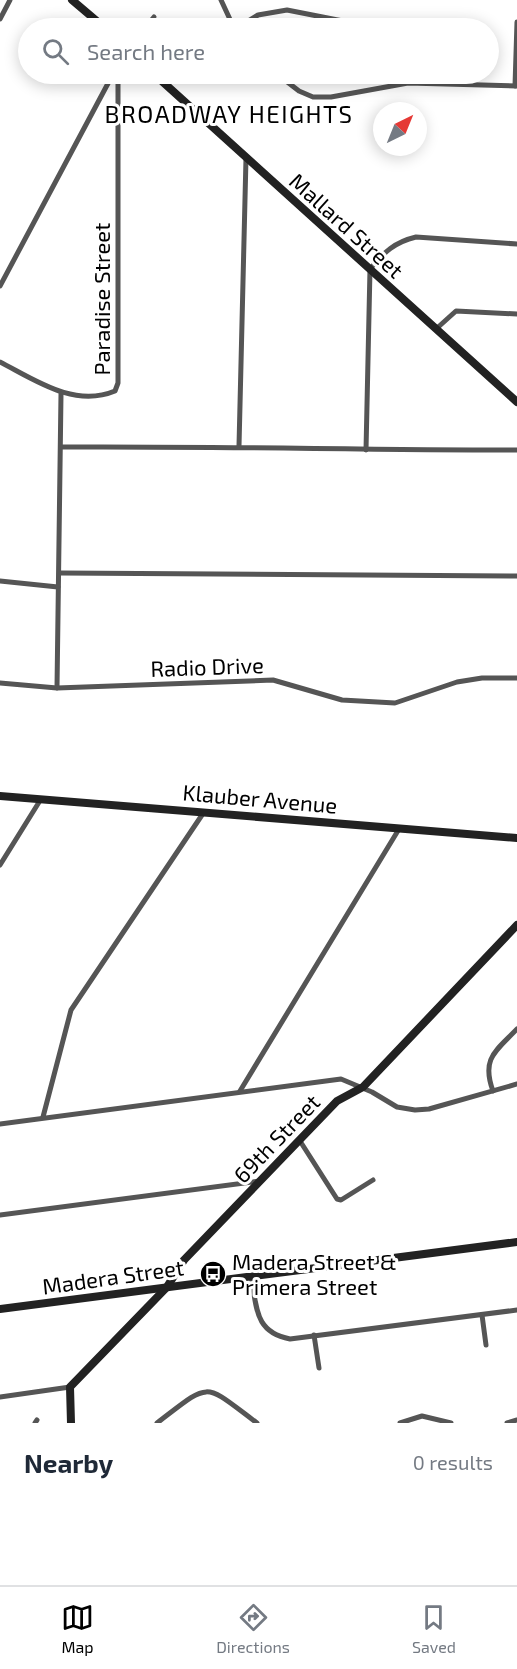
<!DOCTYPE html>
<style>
body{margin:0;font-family:"Exo 2",sans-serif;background:#f6f6f7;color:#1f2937}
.compass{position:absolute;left:373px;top:102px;width:54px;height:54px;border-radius:50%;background:#fff;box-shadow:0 3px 15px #0003;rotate:43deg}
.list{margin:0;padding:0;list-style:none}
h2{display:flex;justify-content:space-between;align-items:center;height:78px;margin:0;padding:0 24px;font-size:26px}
h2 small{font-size:20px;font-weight:400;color:#747a83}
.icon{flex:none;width:33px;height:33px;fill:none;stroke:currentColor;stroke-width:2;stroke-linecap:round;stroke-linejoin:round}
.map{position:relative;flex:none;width:517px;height:1423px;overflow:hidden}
.search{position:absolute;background:#fff;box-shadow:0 3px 15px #0003;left:18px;right:18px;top:18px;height:66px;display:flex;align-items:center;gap:15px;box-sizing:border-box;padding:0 21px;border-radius:33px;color:#747a83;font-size:22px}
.sheet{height:162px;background:#fff}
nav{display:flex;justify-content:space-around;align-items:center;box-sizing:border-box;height:84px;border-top:2px solid #e0e1e3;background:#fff;font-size:16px;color:#747a83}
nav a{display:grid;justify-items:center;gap:3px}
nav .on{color:#000}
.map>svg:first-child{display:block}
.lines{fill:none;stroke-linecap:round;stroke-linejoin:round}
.street{stroke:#555;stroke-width:5}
.secondary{stroke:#222;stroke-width:8}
.labels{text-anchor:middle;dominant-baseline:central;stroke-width:6;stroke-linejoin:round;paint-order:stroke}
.street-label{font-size:22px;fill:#000;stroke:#fff}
.poi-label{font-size:22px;fill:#000;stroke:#fff;text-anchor:start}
.neighbourhood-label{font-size:24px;letter-spacing:1.5px;fill:#000;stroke:#fff}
</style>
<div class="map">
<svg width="517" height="1423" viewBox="0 0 517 1423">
<rect width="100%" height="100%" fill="#fff"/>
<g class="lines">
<g class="street">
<polyline points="221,0 234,28"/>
<polyline points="0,19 10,0"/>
<polyline points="145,28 154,17"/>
<polyline points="237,28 258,15 287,10 353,23 398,27"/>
<polyline points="277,74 299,91 313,97 331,97 408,83 517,86"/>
<polyline points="515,86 517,22"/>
<polyline points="0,286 113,74"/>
<polyline points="436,329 456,311 517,314"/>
<path d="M0 362C35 380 74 408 115 391L118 383V74"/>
<polyline points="239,446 246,158"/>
<path d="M62 447C213 446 365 450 517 450"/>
<path d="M366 450 370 269C384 252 395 242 416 237L517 244"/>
<polyline points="60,573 517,576"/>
<polyline points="0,581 58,587"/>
<polyline points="0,683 57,688 273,680 342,700 395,703 457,682 482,678 517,678"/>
<polyline points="57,688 61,394"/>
<polyline points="0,865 41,799"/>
<polyline points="240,1091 399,829"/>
<path d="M493 1091C481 1058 496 1051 517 1029"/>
<polyline points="43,1117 71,1010 204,812"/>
<polyline points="0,1124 341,1079 372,1092 397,1107 415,1110 429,1109 517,1084"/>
<polyline points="300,1141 337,1199 341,1200 373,1180"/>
<polyline points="0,1215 260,1181"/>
<path d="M251 1276C257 1307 254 1332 290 1339L517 1310"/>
<polyline points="482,1315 486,1345"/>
<polyline points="314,1335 319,1368"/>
<polyline points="0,1397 70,1387"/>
<polyline points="35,1423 37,1420"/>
<path d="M157 1423C212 1381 202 1382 257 1423"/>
<polyline points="400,1423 422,1416 451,1423"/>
<polyline points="507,1423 517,1420"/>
</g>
<g class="secondary">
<polyline points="72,0 105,28"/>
<polyline points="154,74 517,402"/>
<polyline points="0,796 517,838"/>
<polyline points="0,1309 517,1242"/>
<polyline points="71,1423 70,1387 167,1287 184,1260 337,1101 363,1087 517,925"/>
</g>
</g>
<defs>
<g id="bus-disc" transform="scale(1.35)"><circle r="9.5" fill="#000" stroke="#fff"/><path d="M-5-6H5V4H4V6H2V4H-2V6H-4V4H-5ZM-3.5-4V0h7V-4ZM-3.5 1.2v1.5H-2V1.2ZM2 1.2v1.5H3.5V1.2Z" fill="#fff"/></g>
</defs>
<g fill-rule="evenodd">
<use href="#bus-disc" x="213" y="1274"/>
</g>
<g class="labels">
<g class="street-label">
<text transform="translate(347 225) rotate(42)">Mallard Street</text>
<text transform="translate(101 299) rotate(-90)">Paradise Street</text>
<text transform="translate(207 666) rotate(-2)">Radio Drive</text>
<text transform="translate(260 798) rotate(5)">Klauber Avenue</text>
<text transform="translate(276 1138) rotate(-46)">69th Street</text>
<text transform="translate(113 1276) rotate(-8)">Madera Street</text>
</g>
<g class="poi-label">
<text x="232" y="1261">Madera Street &amp;<tspan x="232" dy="25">Primera Street</tspan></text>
</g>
<g class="neighbourhood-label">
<text x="229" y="113">BROADWAY HEIGHTS</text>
</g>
</g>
</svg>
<svg class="compass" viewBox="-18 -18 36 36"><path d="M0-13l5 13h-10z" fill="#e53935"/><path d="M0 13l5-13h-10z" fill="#747a83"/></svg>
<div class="search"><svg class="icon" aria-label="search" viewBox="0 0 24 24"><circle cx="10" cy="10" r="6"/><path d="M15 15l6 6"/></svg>Search here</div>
</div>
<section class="sheet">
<h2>Nearby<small>0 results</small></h2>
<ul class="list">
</ul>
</section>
<nav>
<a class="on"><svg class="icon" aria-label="map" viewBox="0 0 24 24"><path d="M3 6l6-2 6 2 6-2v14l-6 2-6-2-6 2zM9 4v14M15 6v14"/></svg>Map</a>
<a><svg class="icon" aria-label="directions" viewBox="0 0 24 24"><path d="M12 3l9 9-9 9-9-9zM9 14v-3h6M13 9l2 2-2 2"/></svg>Directions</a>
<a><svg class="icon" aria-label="saved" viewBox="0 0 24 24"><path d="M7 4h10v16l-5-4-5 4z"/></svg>Saved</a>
</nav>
